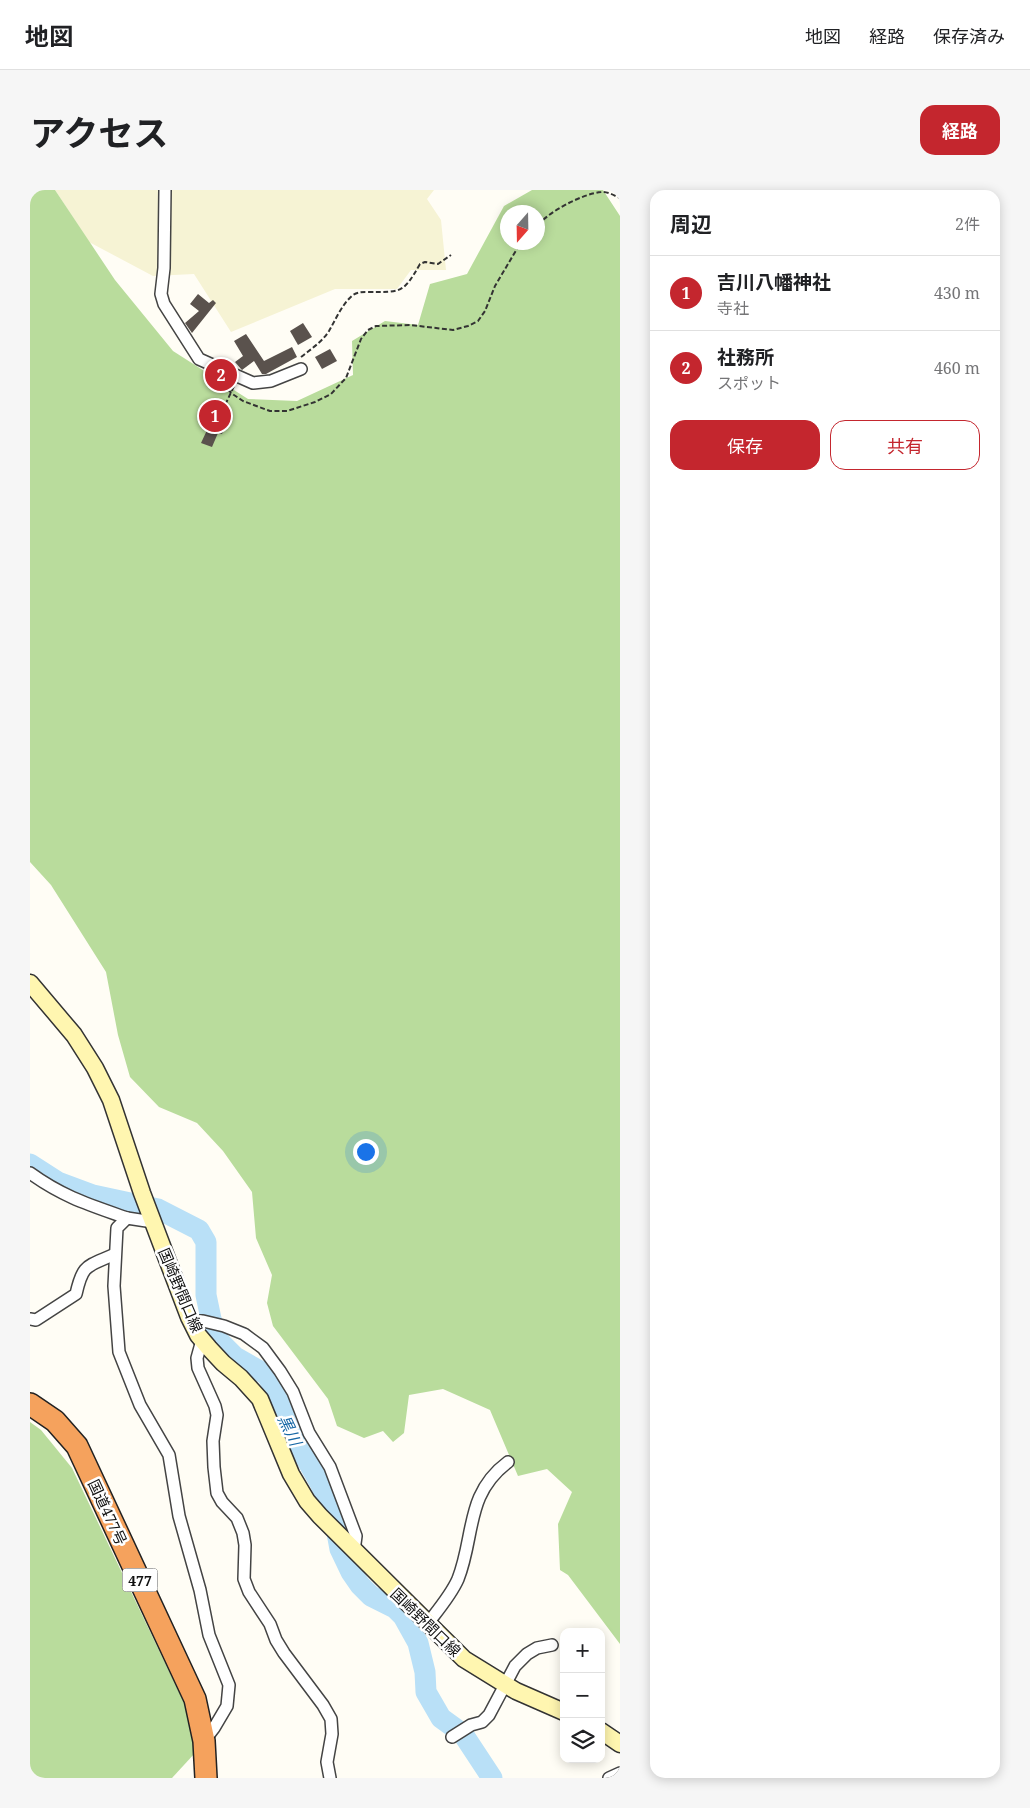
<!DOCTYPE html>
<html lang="ja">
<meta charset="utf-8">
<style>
body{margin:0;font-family:"Noto Serif","Noto Sans JP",serif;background:#f6f6f6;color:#202124}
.controls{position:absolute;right:15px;bottom:15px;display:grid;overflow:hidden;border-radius:10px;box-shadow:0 2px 12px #0003}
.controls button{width:45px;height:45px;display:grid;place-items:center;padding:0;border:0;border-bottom:1px solid #e0e0e0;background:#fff;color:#202124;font:25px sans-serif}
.compass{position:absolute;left:470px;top:15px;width:45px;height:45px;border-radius:50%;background:#fff;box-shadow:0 2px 12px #0003;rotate:200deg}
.you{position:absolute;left:335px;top:961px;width:18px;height:18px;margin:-12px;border:4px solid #fff;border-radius:50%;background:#1a73e8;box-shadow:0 0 0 8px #1a73e833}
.badge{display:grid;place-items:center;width:32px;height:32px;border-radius:50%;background:#c4262e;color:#fff;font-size:16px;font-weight:700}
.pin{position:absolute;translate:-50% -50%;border:2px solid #fff;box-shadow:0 1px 5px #0006}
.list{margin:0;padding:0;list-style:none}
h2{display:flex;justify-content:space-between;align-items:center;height:65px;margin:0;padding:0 20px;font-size:21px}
h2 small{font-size:16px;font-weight:400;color:#757577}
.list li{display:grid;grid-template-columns:32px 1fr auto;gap:15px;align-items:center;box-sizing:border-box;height:75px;padding:0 20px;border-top:1px solid #e0e0e0}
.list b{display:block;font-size:19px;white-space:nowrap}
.list p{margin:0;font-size:16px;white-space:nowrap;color:#757577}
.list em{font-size:16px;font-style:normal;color:#757577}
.actions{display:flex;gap:10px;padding:15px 20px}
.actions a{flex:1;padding:11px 0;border:1px solid #c4262e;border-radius:15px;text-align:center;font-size:18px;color:#c4262e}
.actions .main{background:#c4262e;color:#fff}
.icon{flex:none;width:28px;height:28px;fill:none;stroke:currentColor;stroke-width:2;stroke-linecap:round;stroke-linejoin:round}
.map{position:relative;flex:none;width:590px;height:1588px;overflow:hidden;border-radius:15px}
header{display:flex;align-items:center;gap:30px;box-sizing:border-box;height:70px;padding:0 25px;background:#fff;border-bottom:1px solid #e0e0e0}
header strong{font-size:24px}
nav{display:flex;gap:28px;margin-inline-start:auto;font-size:18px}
.intro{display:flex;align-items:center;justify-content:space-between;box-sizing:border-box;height:120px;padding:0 30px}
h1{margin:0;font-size:35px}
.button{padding:12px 22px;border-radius:15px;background:#c4262e;color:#fff;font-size:18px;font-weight:700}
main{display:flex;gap:30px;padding:0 30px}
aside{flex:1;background:#fff;border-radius:15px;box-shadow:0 2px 12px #0003}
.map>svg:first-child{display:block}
.farmland{fill:#f6f3d4}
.forest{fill:#b9dc9c;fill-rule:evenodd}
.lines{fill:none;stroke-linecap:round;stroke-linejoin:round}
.river{stroke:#b9e0f7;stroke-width:21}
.building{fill:#5a524d}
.street-casing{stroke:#444;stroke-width:14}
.secondary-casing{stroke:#333;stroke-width:19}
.highway-casing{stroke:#222;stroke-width:24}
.path{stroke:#333;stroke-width:2;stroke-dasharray:5 2.5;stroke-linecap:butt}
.street{stroke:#fff;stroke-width:11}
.secondary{stroke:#fff6b0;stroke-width:16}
.highway{stroke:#f5a25d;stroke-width:21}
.labels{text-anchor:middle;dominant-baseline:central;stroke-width:5;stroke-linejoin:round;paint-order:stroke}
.shield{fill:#fff;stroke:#585858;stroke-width:1}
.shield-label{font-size:14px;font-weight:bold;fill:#111}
.street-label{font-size:15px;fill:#111;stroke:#fff}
.water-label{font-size:16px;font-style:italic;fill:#1768a6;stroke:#fff}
</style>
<header>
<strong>地図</strong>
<nav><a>地図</a><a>経路</a><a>保存済み</a></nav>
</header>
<div class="intro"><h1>アクセス</h1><a class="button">経路</a></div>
<main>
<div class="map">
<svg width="590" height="1588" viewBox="0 0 590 1588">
<rect width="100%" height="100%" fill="#fffdf5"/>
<polygon class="farmland" points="25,0 404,0 397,9 411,30 416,80 381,80 367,99 305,99 201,142 164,84 123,86 59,52"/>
<g class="forest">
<path d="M0 0H25L85 90 143 161 218 209 267 211 323 185 322 151 355 131 388 135 400 94 437 84 474 16 502 0H573L590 26V1454L538 1385 530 1380 528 1334 542 1302 517 1279 488 1286 460 1220 413 1199 379 1205 374 1243 363 1252 353 1241 334 1248 307 1236 298 1209 243 1136 237 1113 242 1085 226 1048 222 1002 193 961 167 933 129 917 100 887 88 845 76 782 21 695 0 672ZM478 22H508V52H478Z"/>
<polygon points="0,1232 11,1240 42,1278 157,1519 165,1563 142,1588 0,1588"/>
</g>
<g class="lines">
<polyline class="river" points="0,974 28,992 63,1005 128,1019 169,1040 176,1052 176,1105 181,1129 189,1151 205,1167 237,1185 246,1202 257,1235 290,1293 303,1321 310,1359 321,1382 330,1395 341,1406 365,1418 373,1426 388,1453 395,1482 396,1502 411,1528 433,1544 462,1588"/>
</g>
<g class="building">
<polygon points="168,104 179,113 183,110 186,113 162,143 155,133 169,121 160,114"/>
<polygon points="273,133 282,147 268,155 260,141"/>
<polygon points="216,144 234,171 262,157 267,167 236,184 232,184 224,171 212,180 211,179 205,172 213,166 204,151"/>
<polygon points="300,159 307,171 292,179 285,167"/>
<polygon points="179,228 196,235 192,244 188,243 182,257 171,253 178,238 175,237"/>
</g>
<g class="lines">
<g class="street-casing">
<g id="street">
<polyline points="135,0 134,78 131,104 134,114 169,169 223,193 241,191 271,179"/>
<path d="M0 983C33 1007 60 1015 97 1028"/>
<polyline points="123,1032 97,1028 87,1038 84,1096 89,1162 110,1215 139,1265 149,1326 170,1400 179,1445 199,1495 197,1516 184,1538 174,1551"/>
<path d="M0 1129 6 1130 46 1104C53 1073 57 1077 85 1064"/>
<polyline points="161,1131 173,1131 194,1136 214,1144 233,1158 250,1181 263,1202 279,1243 300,1277 326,1346 324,1361"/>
<polyline points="172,1150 167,1168 168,1178 185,1216 187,1225 183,1251 184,1277 187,1303 192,1312 207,1328 213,1343 215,1355 214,1389 219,1402 240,1434 246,1450 254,1463 293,1515 301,1529 302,1544 297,1572 300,1588"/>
<path d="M398 1433C408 1420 421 1405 428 1389 445 1346 435 1304 478 1272"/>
<polyline points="422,1547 441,1535 452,1532 459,1525 485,1476 497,1464 507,1458 522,1455"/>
<polyline points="579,1588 590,1583"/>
</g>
</g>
<g class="secondary-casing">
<g id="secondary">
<polyline points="0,793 44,845 65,878 81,910 112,1003 159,1127 168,1145 179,1158 193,1173 211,1188 230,1209 261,1284 277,1311 290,1326 434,1469 486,1501 534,1522"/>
<polyline points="571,1541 590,1554"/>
</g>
</g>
<g class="highway-casing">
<polyline id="highway" points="0,1214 25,1231 47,1256 165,1509 174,1551 176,1588"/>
</g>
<g class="path">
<path d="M508 35C520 21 552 4 571 2 577 1 585 6 590 8"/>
<path d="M271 167C281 159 292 152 299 141 306 129 312 114 323 105 328 102 332 102 338 102 371 102 373 104 390 74L395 72 408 74 421 65"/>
<polyline points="186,190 204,205 213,211 240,221 257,221 285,212 301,204 316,188 331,149 338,140 346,136 380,135 423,140 438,136 448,131 455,121 465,96 491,52"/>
<polyline points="189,228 204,196"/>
</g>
<use href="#street" class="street"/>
<use href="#secondary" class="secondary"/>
<use href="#highway" class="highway"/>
</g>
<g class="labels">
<rect class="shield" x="92.5" y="1378.5" width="35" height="23" rx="4"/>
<g class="shield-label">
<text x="110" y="1390">477</text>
</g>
<g class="street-label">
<text transform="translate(151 1100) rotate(67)">国崎野間口線</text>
<text transform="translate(78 1322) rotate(65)">国道477号</text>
<text transform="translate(396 1432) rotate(44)">国崎野間口線</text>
</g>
<g class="water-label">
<text transform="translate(260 1240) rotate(64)">黒川</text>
</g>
</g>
</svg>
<div class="controls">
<button>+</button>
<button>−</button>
<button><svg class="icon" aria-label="layers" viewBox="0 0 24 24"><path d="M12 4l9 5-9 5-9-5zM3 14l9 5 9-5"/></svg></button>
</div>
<svg class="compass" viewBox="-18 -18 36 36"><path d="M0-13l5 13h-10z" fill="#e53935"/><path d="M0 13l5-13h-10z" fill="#757577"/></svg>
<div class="you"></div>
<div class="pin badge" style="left:185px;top:226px">1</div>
<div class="pin badge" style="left:191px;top:185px">2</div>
</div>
<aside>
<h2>周辺<small>2件</small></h2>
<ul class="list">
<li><span class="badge">1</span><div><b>吉川八幡神社</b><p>寺社</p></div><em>430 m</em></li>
<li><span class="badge">2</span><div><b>社務所</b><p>スポット</p></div><em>460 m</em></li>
</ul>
<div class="actions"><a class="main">保存</a><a>共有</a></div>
</aside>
</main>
